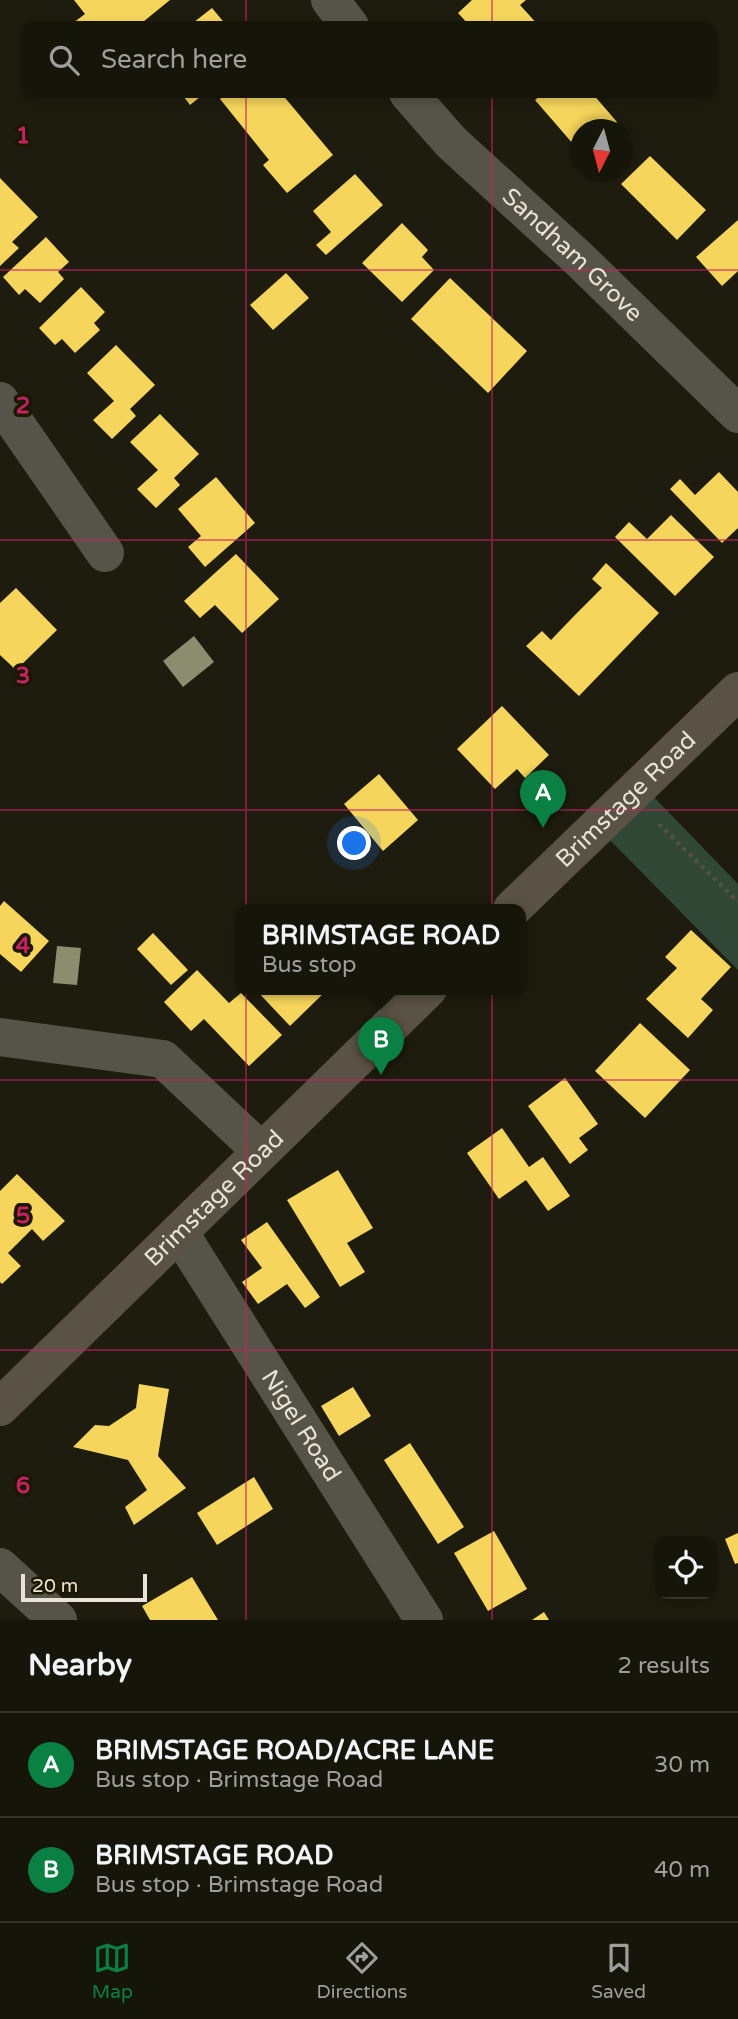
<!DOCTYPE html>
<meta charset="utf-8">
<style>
body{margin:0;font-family:"Varela Round",sans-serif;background:#232218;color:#f1f3f6}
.controls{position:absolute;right:21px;bottom:21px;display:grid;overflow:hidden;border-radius:14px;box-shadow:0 4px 10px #0003}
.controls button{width:63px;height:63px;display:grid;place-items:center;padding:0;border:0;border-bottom:2px solid #35342b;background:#16150a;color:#f1f3f6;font:35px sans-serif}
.compass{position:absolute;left:570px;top:119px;width:63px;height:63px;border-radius:50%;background:#16150a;box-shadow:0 4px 10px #0003;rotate:186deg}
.scale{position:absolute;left:21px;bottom:18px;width:126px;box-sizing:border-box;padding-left:7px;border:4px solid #e7e4d5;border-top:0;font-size:19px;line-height:24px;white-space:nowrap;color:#e7e4d5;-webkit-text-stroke:5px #1c1701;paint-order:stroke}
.you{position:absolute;left:355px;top:844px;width:24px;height:24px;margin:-18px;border:5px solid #fff;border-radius:50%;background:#1a73e8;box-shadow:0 0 0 10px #1a73e833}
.badge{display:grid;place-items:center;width:46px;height:46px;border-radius:50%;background:#0b8043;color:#fff;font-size:23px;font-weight:700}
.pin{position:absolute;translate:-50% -58px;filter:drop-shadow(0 2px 4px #0008)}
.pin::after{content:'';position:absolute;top:37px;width:24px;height:21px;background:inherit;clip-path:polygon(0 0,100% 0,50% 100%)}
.popup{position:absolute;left:236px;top:904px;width:290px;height:91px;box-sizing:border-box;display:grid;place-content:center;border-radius:14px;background:#16150a;filter:drop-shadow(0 2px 5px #0005);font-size:23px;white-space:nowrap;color:#9e9f9c}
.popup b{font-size:26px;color:#f1f3f6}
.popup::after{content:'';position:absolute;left:50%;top:100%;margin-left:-14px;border:14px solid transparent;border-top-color:#16150a}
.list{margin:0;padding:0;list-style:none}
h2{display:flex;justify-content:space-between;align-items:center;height:91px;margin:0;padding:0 28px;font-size:30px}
h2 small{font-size:23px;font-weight:400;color:#9e9f9c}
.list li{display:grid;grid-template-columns:46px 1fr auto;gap:21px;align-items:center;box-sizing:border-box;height:105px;padding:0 28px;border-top:2px solid #35342b}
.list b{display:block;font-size:26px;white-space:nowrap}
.list p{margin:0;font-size:23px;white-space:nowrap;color:#9e9f9c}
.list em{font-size:23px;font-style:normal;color:#9e9f9c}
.icon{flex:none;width:38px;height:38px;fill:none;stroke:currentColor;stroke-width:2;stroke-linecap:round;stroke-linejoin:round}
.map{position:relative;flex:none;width:738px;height:1620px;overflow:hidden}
.search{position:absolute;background:#16150a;box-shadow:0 4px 10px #0003;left:21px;right:21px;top:21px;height:77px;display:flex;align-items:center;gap:18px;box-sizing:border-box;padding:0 24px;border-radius:14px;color:#9e9f9c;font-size:26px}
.sheet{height:301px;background:#16150a}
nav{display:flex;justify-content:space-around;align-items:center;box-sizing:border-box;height:98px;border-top:2px solid #35342b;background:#16150a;font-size:19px;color:#9e9f9c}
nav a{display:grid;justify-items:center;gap:4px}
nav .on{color:#0b8043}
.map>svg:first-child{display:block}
.forest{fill:#324836}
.homes{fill:#f6d55c}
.industry{fill:#8c8c6e}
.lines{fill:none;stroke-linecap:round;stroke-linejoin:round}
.path{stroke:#545248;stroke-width:4.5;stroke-dasharray:3.5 5;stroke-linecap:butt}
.street{stroke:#565449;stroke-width:38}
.primary{stroke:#5a5244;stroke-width:38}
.grid{fill:none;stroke:#c42261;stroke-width:2;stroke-opacity:0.55}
.labels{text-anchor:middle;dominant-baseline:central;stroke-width:7;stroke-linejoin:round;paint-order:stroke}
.street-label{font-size:24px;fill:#e7e4d5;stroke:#1c1701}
.grid-label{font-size:23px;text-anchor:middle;font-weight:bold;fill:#c42261;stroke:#1c1701;stroke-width:7;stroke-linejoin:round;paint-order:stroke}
</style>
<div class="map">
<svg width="738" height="1620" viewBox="0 0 738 1620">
<rect width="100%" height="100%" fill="#1e1c0e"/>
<polygon class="forest" points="649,792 738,884 738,970 604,834"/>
<g class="homes">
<polygon points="74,0 170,0 138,26 69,26 85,14"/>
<polygon points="472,0 526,0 520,5 539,26 470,26 458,13"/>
<polygon points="212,8 227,26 189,26"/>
<polygon points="181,93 205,93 190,105"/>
<polygon points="228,93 281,93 333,155 287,193 263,165 269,160 220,99"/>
<polygon points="544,93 592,93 617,122 608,130 580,130 580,152 535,100"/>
<polygon points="650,156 706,210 677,240 621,184"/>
<polygon points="355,174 383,205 326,255 316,245 331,232 313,211"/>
<polygon points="0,178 38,217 12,242 19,248 0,266"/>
<polygon points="738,220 738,271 722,286 696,257"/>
<polygon points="402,223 428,250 422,257 434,270 402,302 362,263"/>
<polygon points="46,237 69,262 58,272 64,279 40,303 25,289 19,295 3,277"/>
<polygon points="286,273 309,298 273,330 250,305"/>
<polygon points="450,278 527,351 488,393 411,319"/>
<polygon points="81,287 105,312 94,323 100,330 75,353 62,339 55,345 39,328"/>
<polygon points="116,345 155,385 130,409 136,416 112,439 93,420 114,401 87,373"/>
<polygon points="160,414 199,454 174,478 180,485 156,508 137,489 158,470 130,442"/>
<polygon points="719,472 738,492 738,528 722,543 670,489 680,479 695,495"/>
<polygon points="216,477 255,523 205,567 188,547 201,536 178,509"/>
<polygon points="671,515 714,557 675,596 615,537 629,522 647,539"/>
<polygon points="236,554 279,599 242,633 215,605 200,618 184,601"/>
<polygon points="606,563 659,613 579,696 526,646 542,631 551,640 574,616 602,588 592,579"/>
<polygon points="16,588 57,630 16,670 0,655 0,603"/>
<polygon points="502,706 549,755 525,778 517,769 495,789 457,749"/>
<polygon points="379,774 418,820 383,851 344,804"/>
<polygon points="4,901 49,941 21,972 0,954 0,906"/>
<polygon points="691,930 731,967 701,999 713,1010 688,1038 646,999 677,968 665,957"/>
<polygon points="153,933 188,970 171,985 137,949"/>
<polygon points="197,970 229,1003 241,993 282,1035 249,1066 204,1019 191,1031 164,1002"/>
<polygon points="255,989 328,989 290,1026"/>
<polygon points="640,1023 690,1070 645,1118 595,1071"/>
<polygon points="565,1078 598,1124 579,1138 588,1150 570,1164 528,1106"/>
<polygon points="502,1128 529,1167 543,1157 570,1196 548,1211 526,1180 499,1199 467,1153"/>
<polygon points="338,1170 373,1228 347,1243 365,1272 340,1287 287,1200"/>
<polygon points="17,1174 65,1221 43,1241 32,1229 8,1253 21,1266 2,1284 0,1282 0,1191"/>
<polygon points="267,1222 320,1297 305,1308 287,1284 258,1304 242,1282 262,1268 241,1240"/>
<polygon points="139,1384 169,1389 158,1456 186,1488 134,1525 125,1507 147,1490 128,1460 73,1447 95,1425 109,1426 136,1408"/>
<polygon points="353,1387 371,1416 339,1436 321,1406"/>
<polygon points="410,1443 464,1527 438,1544 384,1460"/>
<polygon points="254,1477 273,1509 217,1545 197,1513"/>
<polygon points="494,1531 527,1589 488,1611 454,1553"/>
<polygon points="738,1533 738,1563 735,1564 725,1539"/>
<polygon points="192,1577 218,1620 150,1620 142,1606"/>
<polygon points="544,1612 549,1620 532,1620"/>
</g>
<g class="industry">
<polygon points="194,636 214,662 183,687 163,661"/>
<polygon points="57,946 81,948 77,985 53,983"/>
</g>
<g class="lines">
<polyline class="path" points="659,824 738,902"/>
<g class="street">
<polyline points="330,0 350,26"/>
<path id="s1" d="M408 93 451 142 579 259 738 414"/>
<polyline points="0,401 105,553"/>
<polyline points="0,1037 163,1059 261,1151"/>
<path id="s2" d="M179 1232 424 1620"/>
<polyline points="0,1567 58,1620"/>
</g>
<g class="primary">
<path id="s3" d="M512 909 738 691"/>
<path id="s4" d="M0 1407 428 989"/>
</g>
</g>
<path class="grid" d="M246 0V26M492 0V26M246 93V1620M492 93V1620M0 270H738M0 540H738M0 810H738M0 1080H738M0 1350H738"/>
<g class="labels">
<g class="street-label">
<text stroke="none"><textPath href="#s1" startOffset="231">Sandham Grove</textPath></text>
<text stroke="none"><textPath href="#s3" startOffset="158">Brimstage Road</textPath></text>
<text stroke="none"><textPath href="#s4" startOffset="299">Brimstage Road</textPath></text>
<text stroke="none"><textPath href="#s2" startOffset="229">Nigel Road</textPath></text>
</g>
</g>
<g class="grid-label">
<text x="23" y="143">1</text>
<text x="23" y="413">2</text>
<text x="23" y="683">3</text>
<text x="23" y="953">4</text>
<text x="23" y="1223">5</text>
<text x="23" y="1493">6</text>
</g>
</svg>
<div class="controls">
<button><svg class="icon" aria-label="locate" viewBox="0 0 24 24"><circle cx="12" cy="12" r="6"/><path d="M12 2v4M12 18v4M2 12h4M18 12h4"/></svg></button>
</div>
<svg class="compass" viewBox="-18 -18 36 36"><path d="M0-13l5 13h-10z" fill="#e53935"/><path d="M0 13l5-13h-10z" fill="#9e9f9c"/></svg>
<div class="scale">20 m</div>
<div class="you"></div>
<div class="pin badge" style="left:543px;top:828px">A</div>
<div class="pin badge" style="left:381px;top:1075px">B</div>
<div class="popup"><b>BRIMSTAGE ROAD</b>Bus stop</div>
<div class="search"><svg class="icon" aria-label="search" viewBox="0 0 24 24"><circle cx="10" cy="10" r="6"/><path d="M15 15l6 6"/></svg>Search here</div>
</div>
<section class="sheet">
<h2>Nearby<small>2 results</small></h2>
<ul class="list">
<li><span class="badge">A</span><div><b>BRIMSTAGE ROAD/ACRE LANE</b><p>Bus stop · Brimstage Road</p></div><em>30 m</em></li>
<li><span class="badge">B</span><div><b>BRIMSTAGE ROAD</b><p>Bus stop · Brimstage Road</p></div><em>40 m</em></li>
</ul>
</section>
<nav>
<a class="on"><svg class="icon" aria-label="map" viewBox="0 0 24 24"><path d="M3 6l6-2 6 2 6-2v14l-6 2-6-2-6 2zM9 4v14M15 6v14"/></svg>Map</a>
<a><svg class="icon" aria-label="directions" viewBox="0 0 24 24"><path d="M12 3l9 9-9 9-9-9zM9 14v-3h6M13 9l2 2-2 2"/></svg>Directions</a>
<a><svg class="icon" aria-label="saved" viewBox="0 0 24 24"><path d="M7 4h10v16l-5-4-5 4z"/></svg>Saved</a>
</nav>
